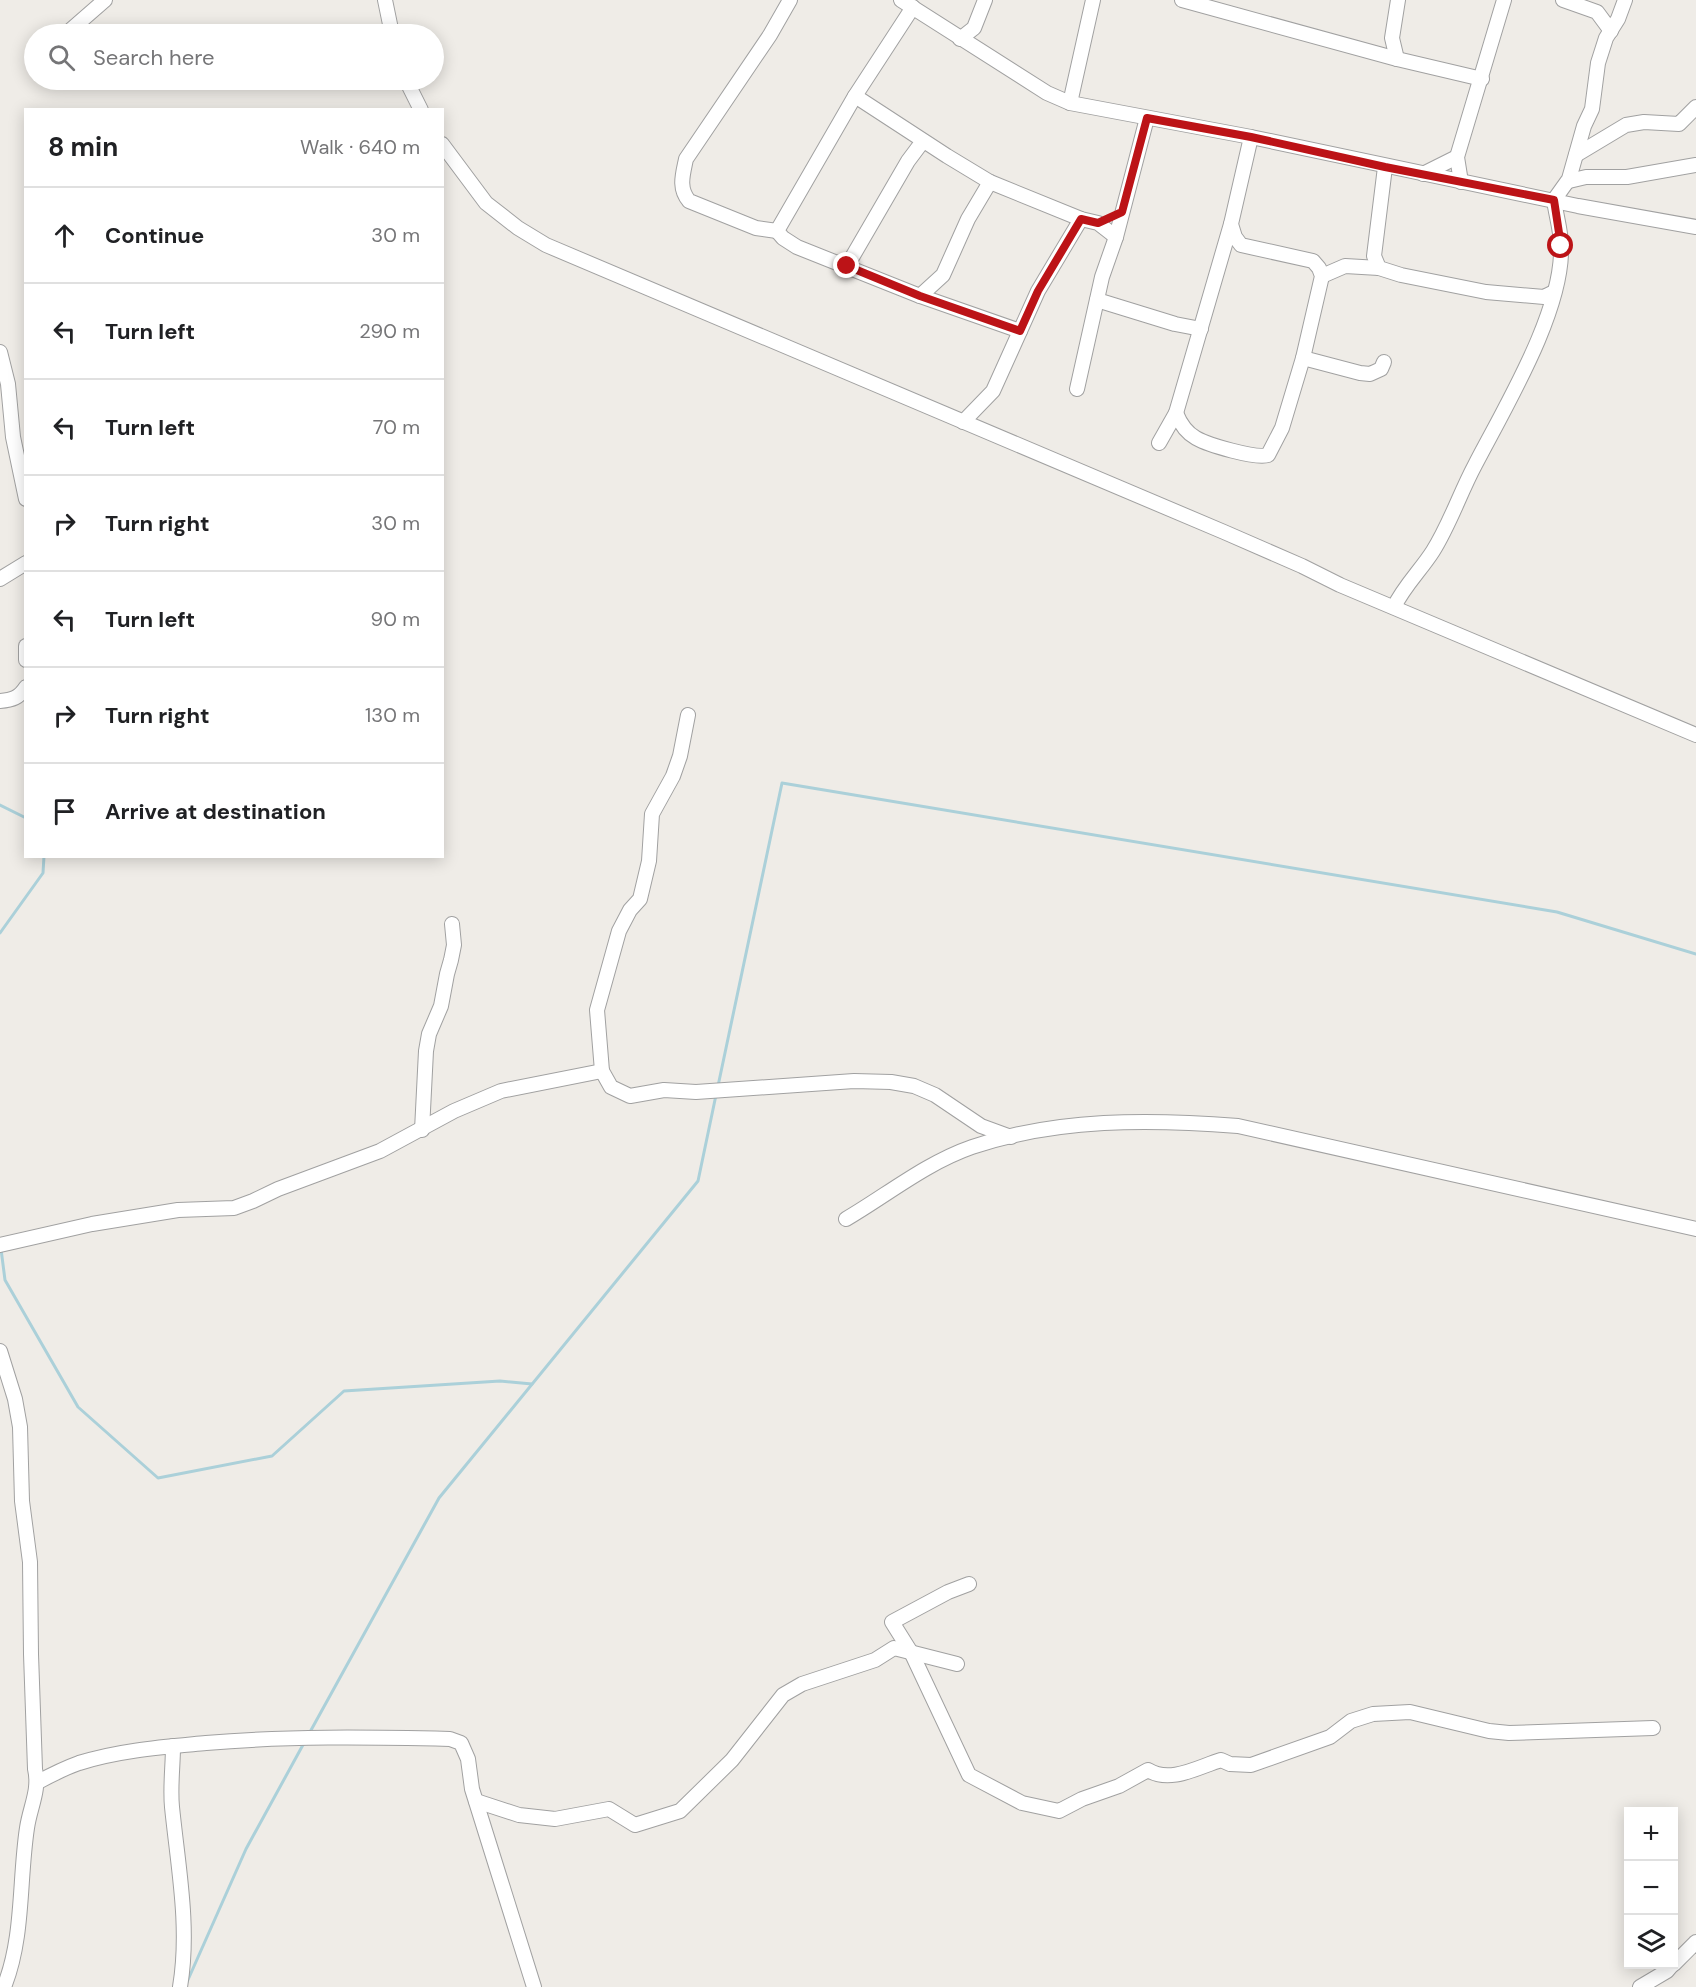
<!DOCTYPE html>
<meta charset="utf-8">
<style>
body{margin:0;font-family:"DM Sans",sans-serif;background:#f6f6f6;color:#202124}
.controls{position:absolute;right:18px;bottom:18px;display:grid;overflow:hidden;border-radius:0px;box-shadow:0 3px 15px #0003}
.controls button{width:54px;height:54px;display:grid;place-items:center;padding:0;border:0;border-bottom:2px solid #e0e0e0;background:#fff;color:#202124;font:30px sans-serif}
.stop{position:absolute;width:18px;height:18px;margin:-14px;border:4px solid #bc1317;border-radius:50%;background:#fff}
.stop.end{background:#bc1317;border-color:#fff;box-shadow:0 2px 6px #0008}
.list{margin:0;padding:0;list-style:none}
h2{display:flex;justify-content:space-between;align-items:center;height:78px;margin:0;padding:0 24px;font-size:26px}
h2 small{font-size:20px;font-weight:400;color:#757577}
.list li{display:grid;grid-template-columns:39px 1fr auto;gap:18px;align-items:center;box-sizing:border-box;height:96px;padding:0 24px;border-top:2px solid #e0e0e0}
.list b{display:block;font-size:22px;white-space:nowrap}
.list em{font-size:20px;font-style:normal;color:#757577}
.icon{flex:none;width:33px;height:33px;fill:none;stroke:currentColor;stroke-width:2;stroke-linecap:round;stroke-linejoin:round}
.map{position:relative;flex:none;width:1696px;height:1987px;overflow:hidden}
.search{position:absolute;background:#fff;box-shadow:0 3px 15px #0003;left:24px;top:24px;width:420px;height:66px;display:flex;align-items:center;gap:15px;box-sizing:border-box;padding:0 21px;border-radius:33px;color:#757577;font-size:22px}
.panel{position:absolute;background:#fff;box-shadow:0 3px 15px #0003;left:24px;top:108px;width:420px;height:750px;border-radius:0px}
.map>svg:first-child{display:block}
.lines{fill:none;stroke-linecap:round;stroke-linejoin:round}
.stream{stroke:#abd0d9;stroke-width:3}
.minor-casing{stroke:#a1a1a1;stroke-width:16}
.minor{stroke:#fff;stroke-width:14}
.route{stroke:#bc1317;stroke-width:8}
</style>
<div class="map">
<svg width="1696" height="1987" viewBox="0 0 1696 1987">
<rect width="100%" height="100%" fill="#efece7"/>
<g class="lines">
<g class="stream">
<polyline points="0,805 26,818"/>
<polyline points="0,933 43,873 44,856"/>
<polyline points="718,1086 782,783 1557,912 1696,954"/>
<polyline points="1,1249 5,1280 78,1407 158,1478 272,1456 344,1391 500,1381 532,1384"/>
<polyline points="310,1732 439,1498 698,1181 716,1095"/>
<polyline points="187,1982 246,1849 304,1743"/>
</g>
<g class="minor-casing">
<g id="minor">
<polyline points="385,0 392,34"/>
<polyline points="901,0 1047,93 1070,103 1251,137 1578,206 1696,227"/>
<polyline points="1182,0 1397,59 1482,79"/>
<polyline points="1563,0 1597,12 1611,31"/>
<polyline points="913,7 855,96 777,231 783,238 797,247 920,296 1020,331"/>
<polyline points="66,34 105,0"/>
<polyline points="960,39 974,28 985,0"/>
<polyline points="1397,59 1392,38 1398,0"/>
<polyline points="406,80 421,110"/>
<polyline points="855,96 947,156 990,182 1081,219 1098,223 1116,237"/>
<polyline points="1070,103 1093,0"/>
<polyline points="442,144 486,203 518,228 546,245 1224,532 1302,566 1340,585 1696,735"/>
<polyline points="1576,155 1626,125 1644,122 1679,124 1696,107"/>
<polyline points="1385,167 1374,256 1379,268 1401,275 1486,292 1544,297 1554,292"/>
<polyline points="1423,174 1457,157"/>
<polyline points="1569,181 1586,177 1627,177 1696,165"/>
<polyline points="1461,182 1457,157 1504,0"/>
<path d="M777 231 756 228 689 201C678 188 683 174 686 159L770 35 790 0"/>
<polyline points="847,266 908,161 923,141"/>
<polyline points="1322,276 1345,266 1379,268"/>
<polyline points="920,296 943,275 968,219 990,182"/>
<polyline points="1097,300 1175,324 1201,329"/>
<polyline points="0,352 8,384 13,437 26,499"/>
<polyline points="1303,358 1360,373 1370,374 1381,369 1384,362"/>
<polyline points="1077,389 1102,277 1116,237 1147,118"/>
<path d="M1176 413C1180 423 1187 433 1196 438 1208 445 1256 459 1268 455L1282 428 1303 358 1322 276 1319 268 1313 261 1241 245 1235 237 1231 224 1251 137"/>
<polyline points="963,422 993,391 1038,291 1081,219"/>
<polyline points="1159,443 1176,413 1231,224"/>
<polyline points="0,579 26,563"/>
<path d="M1394 607C1404 586 1421 570 1433 551 1450 524 1460 493 1475 465 1505 407 1564 310 1561 245 1561 231 1556 215 1554 200L1569 179 1584 126 1592 109 1598 63 1606 38 1618 19 1625 0"/>
<polyline points="26,646 26,660"/>
<path d="M0 701C12 700 19 698 26 687"/>
<polyline points="602,1071 611,1087 630,1096 664,1090 696,1092 854,1081 891,1082 914,1086 935,1095 981,1126 1011,1137"/>
<polyline points="422,1130 426,1051 429,1034 441,1006 447,974 451,960 454,945 452,924"/>
<path d="M846 1219C887 1195 926 1163 972 1147 1057 1118 1150 1119 1238 1126L1696 1229"/>
<polyline points="0,1245 92,1224 178,1210 234,1208 253,1201 278,1189 380,1151 454,1111 501,1091 602,1071 597,1010 619,931 630,910 640,899 649,861 652,814 673,776 680,756 688,715"/>
<path d="M0 1351 15 1399 20 1427 22 1501 30 1562 31 1654 35 1769C40 1790 30 1807 27 1828 19 1880 24 1937 4 1987"/>
<path d="M969 1584 948 1592 892 1622 912 1654 969 1775 1022 1803 1059 1811 1082 1799 1119 1786 1148 1770C1170 1784 1198 1767 1221 1760L1230 1764 1251 1765 1330 1737 1351 1721 1373 1714 1410 1712 1489 1731 1509 1733 1653 1728"/>
<path d="M173 1746C173 1766 170 1787 172 1807 178 1867 190 1927 180 1987"/>
<path d="M38 1782C51 1775 65 1768 79 1763 120 1750 164 1747 206 1743 287 1736 368 1737 450 1739L461 1743 468 1759 472 1789 534 1987"/>
<polyline points="476,1801 519,1815 555,1819 609,1809 635,1825 680,1811 732,1760 783,1695 802,1684 875,1660 894,1648 957,1664"/>
<polyline points="1674,1964 1696,1942"/>
<polyline points="1640,1987 1667,1971 1673,1964"/>
</g>
</g>
<use href="#minor" class="minor"/>
</g>
<g class="lines">
<polyline class="route" points="847,266 920,296 1020,331 1038,291 1081,219 1098,223 1122,212 1147,118 1251,137 1385,167 1554,200 1561,246"/>
</g>
</svg>
<div class="controls">
<button>+</button>
<button>−</button>
<button><svg class="icon" aria-label="layers" viewBox="0 0 24 24"><path d="M12 4l9 5-9 5-9-5zM3 14l9 5 9-5"/></svg></button>
</div>
<div class="stop" style="left:1561px;top:246px"></div>
<div class="stop end" style="left:847px;top:266px"></div>
<div class="search"><svg class="icon" aria-label="search" viewBox="0 0 24 24"><circle cx="10" cy="10" r="6"/><path d="M15 15l6 6"/></svg>Search here</div>
<section class="panel">
<h2>8 min<small>Walk · 640 m</small></h2>
<ul class="list">
<li><svg class="icon" aria-label="ahead" viewBox="0 0 24 24"><path d="M12 20V5M6 11l6-6 6 6"/></svg><div><b>Continue</b></div><em>30 m</em></li>
<li><svg class="icon" aria-label="left" viewBox="0 0 24 24"><path d="M17 20v-9H6M10 6l-5 5 5 5"/></svg><div><b>Turn left</b></div><em>290 m</em></li>
<li><svg class="icon" aria-label="left" viewBox="0 0 24 24"><path d="M17 20v-9H6M10 6l-5 5 5 5"/></svg><div><b>Turn left</b></div><em>70 m</em></li>
<li><svg class="icon" aria-label="right" viewBox="0 0 24 24"><path d="M7 20v-9h11M14 6l5 5-5 5"/></svg><div><b>Turn right</b></div><em>30 m</em></li>
<li><svg class="icon" aria-label="left" viewBox="0 0 24 24"><path d="M17 20v-9H6M10 6l-5 5 5 5"/></svg><div><b>Turn left</b></div><em>90 m</em></li>
<li><svg class="icon" aria-label="right" viewBox="0 0 24 24"><path d="M7 20v-9h11M14 6l5 5-5 5"/></svg><div><b>Turn right</b></div><em>130 m</em></li>
<li><svg class="icon" aria-label="arrive" viewBox="0 0 24 24"><path d="M6 21V4h12l-3 4 3 4H6"/></svg><div><b>Arrive at destination</b></div></li>
</ul>
</section>
</div>
